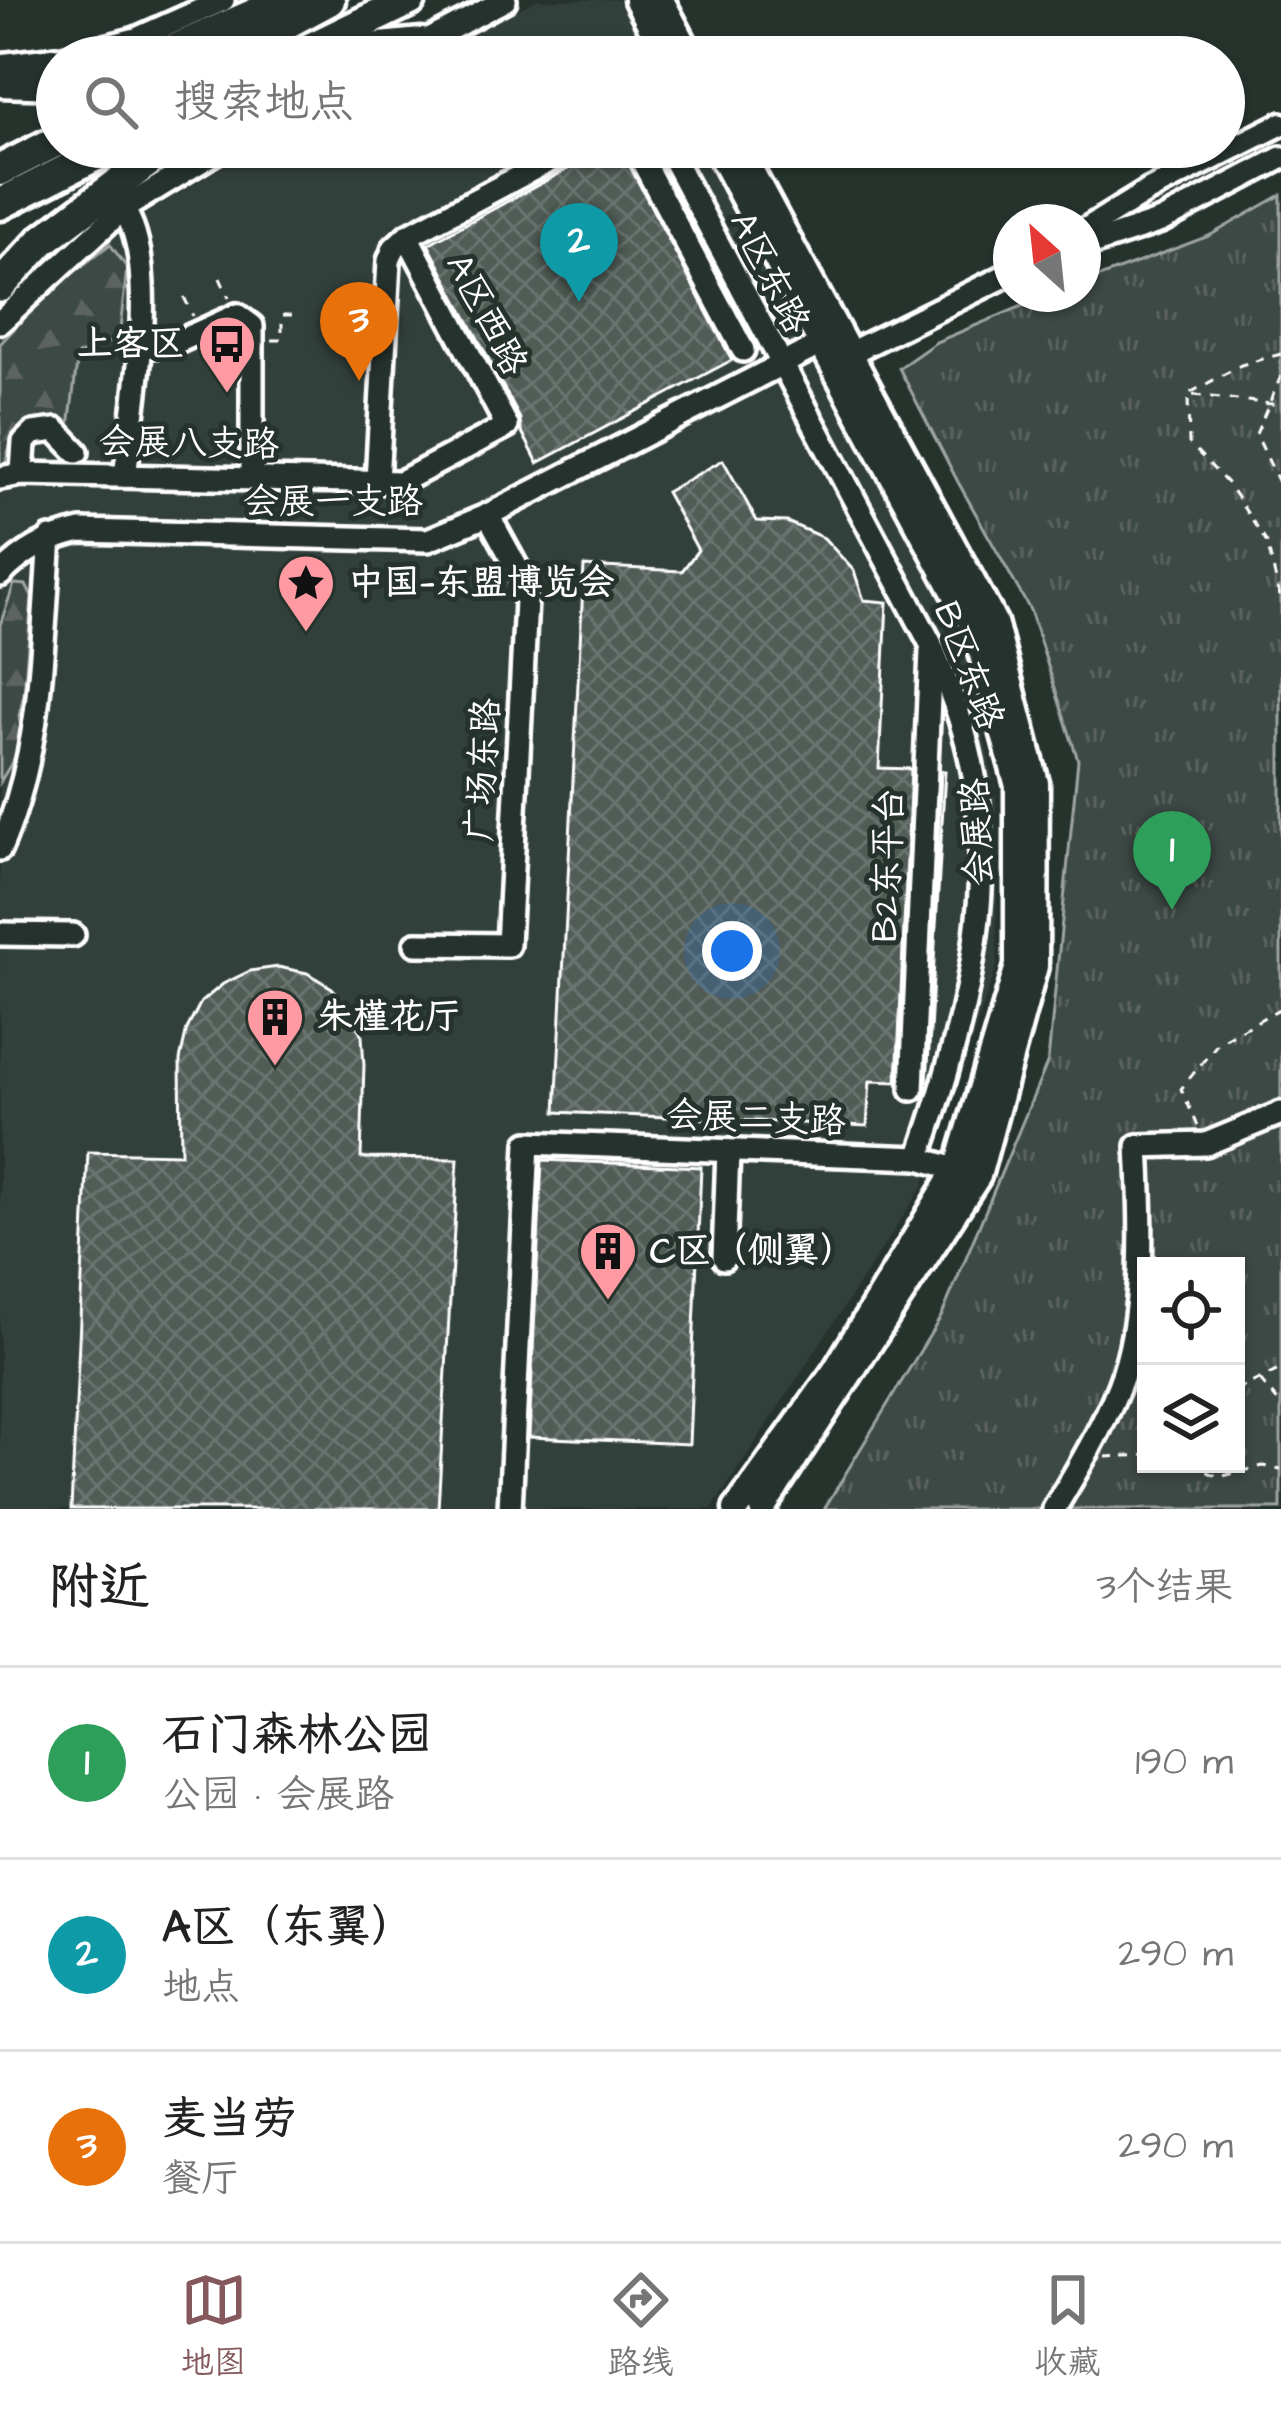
<!DOCTYPE html>
<html lang="zh">
<meta charset="utf-8">
<style>
body{margin:0;font-family:"Architects Daughter","LXGW WenKai TC",sans-serif;background:#f6f6f6;color:#222}
.controls{position:absolute;right:36px;bottom:36px;display:grid;overflow:hidden;border-radius:0px;box-shadow:0 3px 9px #0004}
.controls button{width:108px;height:108px;display:grid;place-items:center;padding:0;border:0;border-bottom:3px solid #e0e0e0;background:#fff;color:#222;font:60px sans-serif}
.compass{position:absolute;left:993px;top:204px;width:108px;height:108px;border-radius:50%;background:#fff;box-shadow:0 3px 9px #0004;rotate:333deg}
.you{position:absolute;left:732px;top:951px;width:42px;height:42px;margin:-30px;border:9px solid #fff;border-radius:50%;background:#1a73e8;box-shadow:0 0 0 18px #1a73e833}
.badge{display:grid;place-items:center;width:78px;height:78px;border-radius:50%;background:#85585c;color:#fff;font-size:39px;font-weight:700}
.pin{position:absolute;translate:-50% -99px;filter:drop-shadow(0 3px 6px #0008)}
.pin::after{content:'';position:absolute;top:63px;width:42px;height:36px;background:inherit;clip-path:polygon(0 0,100% 0,50% 100%)}
.list{margin:0;padding:0;list-style:none}
h2{display:flex;justify-content:space-between;align-items:center;height:156px;margin:0;padding:0 48px;font-size:51px}
h2 small{font-size:39px;font-weight:400;color:#767676}
.list li{display:grid;grid-template-columns:78px 1fr auto;gap:36px;align-items:center;box-sizing:border-box;height:192px;padding:0 48px;border-top:3px solid #e0e0e0}
.list b{display:block;font-size:45px;white-space:nowrap}
.list p{margin:0;font-size:39px;white-space:nowrap;color:#767676}
.list em{font-size:39px;font-style:normal;color:#767676}
.icon{flex:none;width:66px;height:66px;fill:none;stroke:currentColor;stroke-width:2;stroke-linecap:round;stroke-linejoin:round}
.map{position:relative;flex:none;width:1281px;height:1509px;overflow:hidden}
.search{position:absolute;background:#fff;box-shadow:0 3px 9px #0004;left:36px;right:36px;top:36px;height:132px;display:flex;align-items:center;gap:30px;box-sizing:border-box;padding:0 42px;border-radius:66px;color:#767676;font-size:45px}
.sheet{height:732px;background:#fff}
nav{display:flex;justify-content:space-around;align-items:center;box-sizing:border-box;height:168px;border-top:3px solid #e0e0e0;background:#fff;font-size:33px;color:#767676}
nav a{display:grid;justify-items:center;gap:6px}
nav .on{color:#85585c}
.map>svg:first-child{display:block}
.built{fill:#333f3a}
.forest{fill:url(#forest-firs);stroke:#9ea4a2;stroke-width:3}
.park{fill:url(#park-tufts);stroke:#9ea4a2;stroke-width:3;fill-rule:evenodd}
.building{fill:url(#building-cross-hatch);stroke:#fff;stroke-width:3}
.lines{fill:none;stroke-linecap:round;stroke-linejoin:round}
.minor-casing{stroke:#fff;stroke-width:30}
.major-casing{stroke:#fff;stroke-width:33}
.highway-casing{stroke:#fff;stroke-width:39}
.path{stroke:#fff;stroke-width:3;stroke-dasharray:9 9;stroke-linecap:butt}
.minor{stroke:#26332d;stroke-width:21}
.major{stroke:#26332d;stroke-width:24}
.highway{stroke:#26332d;stroke-width:30}
.labels{text-anchor:middle;dominant-baseline:central;stroke-width:10;stroke-linejoin:round;paint-order:stroke}
.street-label{font-size:36px;fill:#fff;stroke:#26332d}
.poi-label{font-size:36px;font-weight:bold;fill:#fff;stroke:#26332d;text-anchor:start}
</style>
<div class="map">
<svg width="1281" height="1509" viewBox="0 0 1281 1509">
<defs>
<pattern id="forest-firs" width="22" height="20" patternUnits="userSpaceOnUse" patternTransform="scale(3)"><rect width="22" height="20" fill="#3e4944"/><path d="M5 1l3.5 6h-7zM16 11l3.5 6h-7z" fill="#5b6460"/></pattern>
<pattern id="park-tufts" width="24" height="20" patternUnits="userSpaceOnUse" patternTransform="scale(3)"><rect width="24" height="20" fill="#3e4944"/><path d="M3 7l-1-3M5 7V3M7 7l1-3M15 17l-1-3M17 17v-4M19 17l1-3" fill="none" stroke="#5b6460"/></pattern>
<pattern id="building-cross-hatch" width="8" height="8" patternUnits="userSpaceOnUse" patternTransform="scale(3)"><rect width="8" height="8" fill="#515c57"/><path d="M0 0l8 8M0 8l8-8" fill="none" stroke="#6b7470"/></pattern>
</defs>
<rect width="100%" height="100%" fill="#26332d"/>
<filter id="ink" filterUnits="userSpaceOnUse"><feTurbulence type="fractalNoise" baseFrequency=".00833" numOctaves="2"/><feDisplacementMap in="SourceGraphic" scale="24" xChannelSelector="R" yChannelSelector="G"/><feConvolveMatrix kernelMatrix="1 2 1 2 8 2 1 2 1" color-interpolation-filters="sRGB"/></filter>
<g filter="url(#ink)">
<g class="built">
<polygon points="537,0 618,0 649,57 426,57"/>
<polygon points="255,147 698,147 959,623 996,791 997,965 923,1186 712,1509 0,1509 0,339 48,290 132,222"/>
</g>
<g class="forest">
<path d="M110 244 127 268 119 338 78 355 69 427C36 406 11 427 6 463L0 465V344L49 292Z"/>
<polygon points="14,584 26,585 32,597 24,694 19,716 23,744 0,782 0,625"/>
</g>
<path class="park" d="M1281 195V1509H824L942 1315 1048 1061 1078 760 1030 610 958 482 899 368 936 342 1039 299 1053 294H1083V283L1209 236ZM1146 1266H1236V1464H1146Z"/>
<g class="building">
<polygon points="609,147 620,147 732,360 538,463 521,430 520,419 428,244"/>
<polygon points="723,460 757,521 787,522 824,538 854,571 864,600 887,602 879,768 911,769 897,1082 870,1081 867,1126 556,1112 584,566 682,571 698,550 666,492"/>
<polygon points="941,771 945,771 927,1083"/>
<polygon points="278,967 307,973 332,988 351,1010 362,1036 364,1065 361,1158 458,1159 438,1509 71,1509 88,1152 181,1154 180,1060 187,1029 201,1002 223,984 250,971"/>
<polygon points="542,1160 701,1167 689,1444 529,1437"/>
</g>
<g class="lines">
<g class="minor-casing">
<g id="minor">
<polyline points="412,49 505,0"/>
<polyline points="66,57 136,39 223,0"/>
<polyline points="0,65 57,58"/>
<polyline points="635,147 743,350"/>
<path d="M667 147 931 644C940 667 950 690 958 713 1008 860 968 1018 919 1158"/>
<path d="M123 209C161 262 133 411 125 476"/>
<polyline points="1083,231 1148,191 1281,124"/>
<polyline points="1083,247 1161,221 1281,158"/>
<polyline points="0,322 123,209 224,147"/>
<polyline points="139,347 173,344 237,315 252,326 252,478"/>
<polyline points="22,474 24,442 33,433 56,430 77,452"/>
<polyline points="0,478 22,474 401,482 507,426 407,236"/>
<polyline points="377,482 389,261 394,248 407,236 575,147"/>
<path d="M0 575C25 550 46 539 81 531L428 540 488 515 821 344 848 354 1011 273"/>
<path d="M0 849C43 750 42 644 50 538"/>
<polyline points="0,934 73,935"/>
<polyline points="416,944 508,945 526,601 521,575 488,515"/>
<polyline points="912,1089 931,651"/>
<polyline points="724,1258 728,1151"/>
<polyline points="510,1509 528,1143 919,1158 972,1174"/>
<path d="M1054 1509C1078 1469 1102 1429 1119 1386 1146 1318 1142 1219 1138 1146L1206 1144 1281 1113"/>
</g>
</g>
<g class="major-casing">
<g id="major">
<polyline points="637,0 667,57"/>
<polyline points="661,0 691,57"/>
<polyline points="716,147 977,634 1018,786 1018,966 958,1167 835,1371 736,1509"/>
<polyline points="738,147 994,622 1036,783 1035,966 978,1176 762,1509"/>
</g>
</g>
<g class="highway-casing">
<g id="highway">
<polyline points="317,54 422,44"/>
<polyline points="158,57 287,0"/>
<polyline points="223,57 329,0"/>
<polyline points="293,57 410,0"/>
<polyline points="0,81 57,83"/>
<polyline points="0,170 57,141"/>
<polyline points="0,204 112,147"/>
<polyline points="0,286 42,241 167,147"/>
</g>
</g>
<g class="path">
<polyline points="220,278 229,298"/>
<polyline points="184,297 193,316"/>
<polyline points="346,316 356,316 355,344 366,345"/>
<polyline points="272,340 282,340 282,315 294,315"/>
<polyline points="1281,354 1241,365 1188,394 1189,443 1228,484 1267,543 1281,601"/>
<polyline points="1281,376 1256,434 1281,487"/>
<polyline points="1193,395 1281,405"/>
<polyline points="1198,1126 1181,1089 1218,1043 1281,1008"/>
<polyline points="1260,1380 1281,1405"/>
<polyline points="1236,1390 1281,1369"/>
<polyline points="1106,1457 1146,1455"/>
<polyline points="1191,1464 1219,1477 1263,1466 1281,1469"/>
</g>
<use href="#minor" class="minor"/>
<use href="#major" class="major"/>
<use href="#highway" class="highway"/>
</g>
</g>
<defs>
<g id="bus-pin" transform="scale(3)"><path d="M0 17L-7.5 6A9.5 9.5 0 1 1 7.5 6Z" fill="#ff9aa2" stroke="#26332d"/><path d="M-5-6H5V4H4V6H2V4H-2V6H-4V4H-5ZM-3.5-4V0h7V-4ZM-3.5 1.2v1.5H-2V1.2ZM2 1.2v1.5H3.5V1.2Z" fill="#111"/></g>
<g id="sight-pin" transform="scale(3)"><path d="M0 17L-7.5 6A9.5 9.5 0 1 1 7.5 6Z" fill="#ff9aa2" stroke="#26332d"/><path d="M0-6L1.8-2.2L6-1.7L2.9 1.2L3.7 5.4L0 3.3L-3.7 5.4L-2.9 1.2L-6-1.7L-1.8-2.2Z" fill="#111"/></g>
<g id="building-pin" transform="scale(3)"><path d="M0 17L-7.5 6A9.5 9.5 0 1 1 7.5 6Z" fill="#ff9aa2" stroke="#26332d"/><path d="M-4-6H4V6H1V3H-1V6H-4ZM-2.5-4.3h1.7v1.8h-1.7ZM.8-4.3h1.7v1.8H.8ZM-2.5-1h1.7V.8h-1.7ZM.8-1h1.7V.8H.8Z" fill="#111"/></g>
</defs>
<g fill-rule="evenodd">
<use href="#bus-pin" x="227" y="344"/>
<use href="#sight-pin" x="306" y="583"/>
<use href="#building-pin" x="275" y="1017"/>
<use href="#building-pin" x="608" y="1251"/>
</g>
<g class="labels">
<g class="street-label">
<text transform="translate(769 273) rotate(63)">A区东路</text>
<text transform="translate(486 315) rotate(62)">A区西路</text>
<text transform="translate(189 444) rotate(1)">会展八支路</text>
<text x="333" y="502">会展一支路</text>
<text transform="translate(968 666) rotate(69)">B区东路</text>
<text transform="translate(484 770) rotate(-87)">广场东路</text>
<text transform="translate(978 832) rotate(-93)">会展路</text>
<text transform="translate(888 865) rotate(-88)">B2东平台</text>
<text transform="translate(756 1119) rotate(2)">会展二支路</text>
</g>
<g class="poi-label">
<text x="185" y="344" text-anchor="end">上客区</text>
<text x="348" y="583">中国—东盟博览会</text>
<text x="317" y="1017">朱槿花厅</text>
<text x="650" y="1251">C区（侧翼）</text>
</g>
</g>
</svg>
<div class="controls">
<button><svg class="icon" aria-label="locate" viewBox="0 0 24 24"><circle cx="12" cy="12" r="6"/><path d="M12 2v4M12 18v4M2 12h4M18 12h4"/></svg></button>
<button><svg class="icon" aria-label="layers" viewBox="0 0 24 24"><path d="M12 4l9 5-9 5-9-5zM3 14l9 5 9-5"/></svg></button>
</div>
<svg class="compass" viewBox="-18 -18 36 36"><path d="M0-13l5 13h-10z" fill="#e53935"/><path d="M0 13l5-13h-10z" fill="#767676"/></svg>
<div class="you"></div>
<div class="pin badge" style="left:1172px;top:910px;background:#2e9e5b">1</div>
<div class="pin badge" style="left:579px;top:302px;background:#0f9aa8">2</div>
<div class="pin badge" style="left:359px;top:381px;background:#e8710a">3</div>
<div class="search"><svg class="icon" aria-label="search" viewBox="0 0 24 24"><circle cx="10" cy="10" r="6"/><path d="M15 15l6 6"/></svg>搜索地点</div>
</div>
<section class="sheet">
<h2>附近<small>3个结果</small></h2>
<ul class="list">
<li><span class="badge" style="background:#2e9e5b">1</span><div><b>石门森林公园</b><p>公园 · 会展路</p></div><em>190 m</em></li>
<li><span class="badge" style="background:#0f9aa8">2</span><div><b>A区（东翼）</b><p>地点</p></div><em>290 m</em></li>
<li><span class="badge" style="background:#e8710a">3</span><div><b>麦当劳</b><p>餐厅</p></div><em>290 m</em></li>
</ul>
</section>
<nav>
<a class="on"><svg class="icon" aria-label="map" viewBox="0 0 24 24"><path d="M3 6l6-2 6 2 6-2v14l-6 2-6-2-6 2zM9 4v14M15 6v14"/></svg>地图</a>
<a><svg class="icon" aria-label="directions" viewBox="0 0 24 24"><path d="M12 3l9 9-9 9-9-9zM9 14v-3h6M13 9l2 2-2 2"/></svg>路线</a>
<a><svg class="icon" aria-label="saved" viewBox="0 0 24 24"><path d="M7 4h10v16l-5-4-5 4z"/></svg>收藏</a>
</nav>
